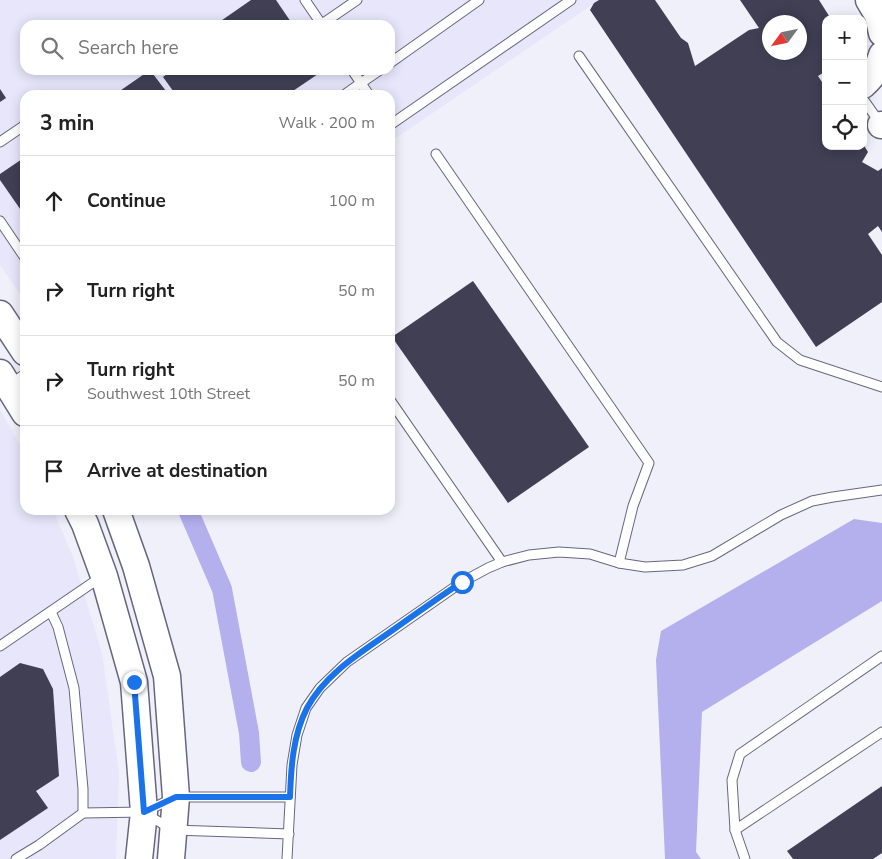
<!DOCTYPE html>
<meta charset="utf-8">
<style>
body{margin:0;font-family:"Nunito Sans",sans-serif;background:#f2f2f2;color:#222}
.controls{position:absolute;right:15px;top:15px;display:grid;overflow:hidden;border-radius:10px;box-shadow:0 2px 12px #0003}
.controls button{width:45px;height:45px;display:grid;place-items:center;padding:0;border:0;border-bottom:1px solid #e0e0e0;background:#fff;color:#222;font:25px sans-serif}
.compass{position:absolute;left:762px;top:15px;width:45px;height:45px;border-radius:50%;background:#fff;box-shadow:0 2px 12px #0003;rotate:237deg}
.stop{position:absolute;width:15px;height:15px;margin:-11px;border:4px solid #1a73e8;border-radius:50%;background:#fff}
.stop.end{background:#1a73e8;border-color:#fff;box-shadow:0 1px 5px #0008}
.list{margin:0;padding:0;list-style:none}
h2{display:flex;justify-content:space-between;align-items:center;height:65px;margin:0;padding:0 20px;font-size:21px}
h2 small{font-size:16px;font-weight:400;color:#767676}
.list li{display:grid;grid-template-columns:32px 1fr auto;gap:15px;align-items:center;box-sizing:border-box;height:90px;padding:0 20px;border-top:1px solid #e0e0e0}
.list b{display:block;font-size:19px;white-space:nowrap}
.list p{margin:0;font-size:16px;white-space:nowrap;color:#767676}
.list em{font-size:16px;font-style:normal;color:#767676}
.icon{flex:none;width:28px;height:28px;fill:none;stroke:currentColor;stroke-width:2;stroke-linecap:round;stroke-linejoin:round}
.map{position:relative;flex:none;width:882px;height:859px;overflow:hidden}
.search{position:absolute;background:#fff;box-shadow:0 2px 12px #0003;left:20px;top:20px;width:375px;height:55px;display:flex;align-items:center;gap:12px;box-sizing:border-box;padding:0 18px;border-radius:15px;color:#767676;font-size:19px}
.panel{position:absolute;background:#fff;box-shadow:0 2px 12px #0003;left:20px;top:90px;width:375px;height:425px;border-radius:15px}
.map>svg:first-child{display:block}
.built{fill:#e7e6fb;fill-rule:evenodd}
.water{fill:#b4b0ed}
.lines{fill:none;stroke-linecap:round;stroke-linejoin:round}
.canal{stroke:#b4b0ed;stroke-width:20}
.building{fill:#403f54;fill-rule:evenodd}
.lane-casing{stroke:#68667e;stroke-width:11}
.secondary-casing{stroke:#68667e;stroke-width:29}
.lane{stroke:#fff;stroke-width:9}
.secondary{stroke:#fff;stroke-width:26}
.route{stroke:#1a73e8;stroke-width:6}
</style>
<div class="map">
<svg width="882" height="859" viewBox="0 0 882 859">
<rect width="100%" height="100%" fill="#f0f0fb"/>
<g class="built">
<path d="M0 0H599L390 142V95H25V301L0 265ZM25 25H390V70H25Z"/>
<polygon points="0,410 25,453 25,510 53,510 73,557 102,653 119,773 116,859 0,859"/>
</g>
<polygon class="water" points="854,519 882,523 882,601 702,712 696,852 701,859 665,859 656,660 661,631"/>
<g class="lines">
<polyline class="canal" points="188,510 222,589 249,733 251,762"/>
</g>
<g class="building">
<polygon points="251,0 276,0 293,25 215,25"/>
<path d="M599 0H655L681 38 688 43 695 66 749 30 759 28 740 0H819L831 19H826V71L818 76 826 88V146H863V144L868 152 862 162 878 171 882 168V232L878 226 868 234 882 255V302L816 347 590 10 594 3ZM770 22H800V52H770Z"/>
<polygon points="150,70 169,95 114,95"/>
<polygon points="164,70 324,70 287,95 176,95 163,77 167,74"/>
<polygon points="0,89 6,98 0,102"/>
<polygon points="25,157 25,216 0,180 0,174"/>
<polygon points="473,281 589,447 508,503 392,337"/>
<polygon points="20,663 43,669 53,689 59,776 36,791 48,808 0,840 0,677"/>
<polygon points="882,786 882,853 873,859 793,859 787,851"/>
</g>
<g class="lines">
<g class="lane-casing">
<g id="lane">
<polyline points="305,0 322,25"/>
<polyline points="322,24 357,0"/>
<polyline points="579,56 777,342 800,360 882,387"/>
<polyline points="390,63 479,0"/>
<polyline points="352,70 361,83 380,70"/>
<polyline points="344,95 361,83 369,95"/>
<polyline points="863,99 880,123"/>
<polyline points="390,125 571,0"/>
<polyline points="0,142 25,125"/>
<polyline points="436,154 649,463 633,506 619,563"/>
<polyline points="0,221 25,258"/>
<polyline points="11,384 25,374"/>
<polyline points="390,400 502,562"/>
<polyline points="51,612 58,627 74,688 83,789 83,813"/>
<polyline points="0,646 101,577"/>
<polyline points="146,814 173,830 289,834"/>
<polyline points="735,830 882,732"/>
<polyline points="16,859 39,845 83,813 144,812 176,797 290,797"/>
<polyline points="287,859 292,765 297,735 306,708 320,688 347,662 462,582 488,568 502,562 529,555 559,552 590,554 619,563 645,567 683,565 712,556 781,515 812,501 833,497 882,490"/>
<polyline points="745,859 735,830 732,780 740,754 882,656"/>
</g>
</g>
<g class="secondary-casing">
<g id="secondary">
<polyline points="869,0 878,15 882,33"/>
<path d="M863 85C872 77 879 67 882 55"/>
<polyline points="881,125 882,125"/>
<polyline points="0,314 25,352"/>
<polyline points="0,373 25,413"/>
<polyline points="78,510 85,524 104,576 134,682 144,812 139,859"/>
<polyline points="116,510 136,566 167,676 176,797 171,859"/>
</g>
</g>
<use href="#lane" class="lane"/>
<use href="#secondary" class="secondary"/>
</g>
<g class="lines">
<path class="route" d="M134 682 144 812 176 797H290C291 767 293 735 307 708 325 674 360 653 390 632 414 615 438 598 462 582"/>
</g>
</svg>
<div class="controls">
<button>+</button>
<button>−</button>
<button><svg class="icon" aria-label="locate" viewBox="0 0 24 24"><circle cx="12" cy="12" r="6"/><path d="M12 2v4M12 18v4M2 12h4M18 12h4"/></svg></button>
</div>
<svg class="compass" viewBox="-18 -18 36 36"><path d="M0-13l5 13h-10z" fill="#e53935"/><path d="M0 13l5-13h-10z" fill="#767676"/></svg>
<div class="stop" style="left:462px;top:582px"></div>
<div class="stop end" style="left:134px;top:682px"></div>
<div class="search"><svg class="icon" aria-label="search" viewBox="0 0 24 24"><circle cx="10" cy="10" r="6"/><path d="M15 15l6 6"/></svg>Search here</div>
<section class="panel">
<h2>3 min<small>Walk · 200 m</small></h2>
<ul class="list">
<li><svg class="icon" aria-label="ahead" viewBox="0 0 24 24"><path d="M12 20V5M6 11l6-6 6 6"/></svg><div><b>Continue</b></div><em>100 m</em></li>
<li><svg class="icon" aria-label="right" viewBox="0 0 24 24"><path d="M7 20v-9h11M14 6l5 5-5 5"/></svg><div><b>Turn right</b></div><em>50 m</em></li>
<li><svg class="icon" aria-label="right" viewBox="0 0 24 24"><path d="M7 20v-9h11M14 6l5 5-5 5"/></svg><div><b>Turn right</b><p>Southwest 10th Street</p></div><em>50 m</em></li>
<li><svg class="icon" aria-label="arrive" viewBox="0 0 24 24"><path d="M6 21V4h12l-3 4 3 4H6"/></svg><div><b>Arrive at destination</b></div></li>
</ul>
</section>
</div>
